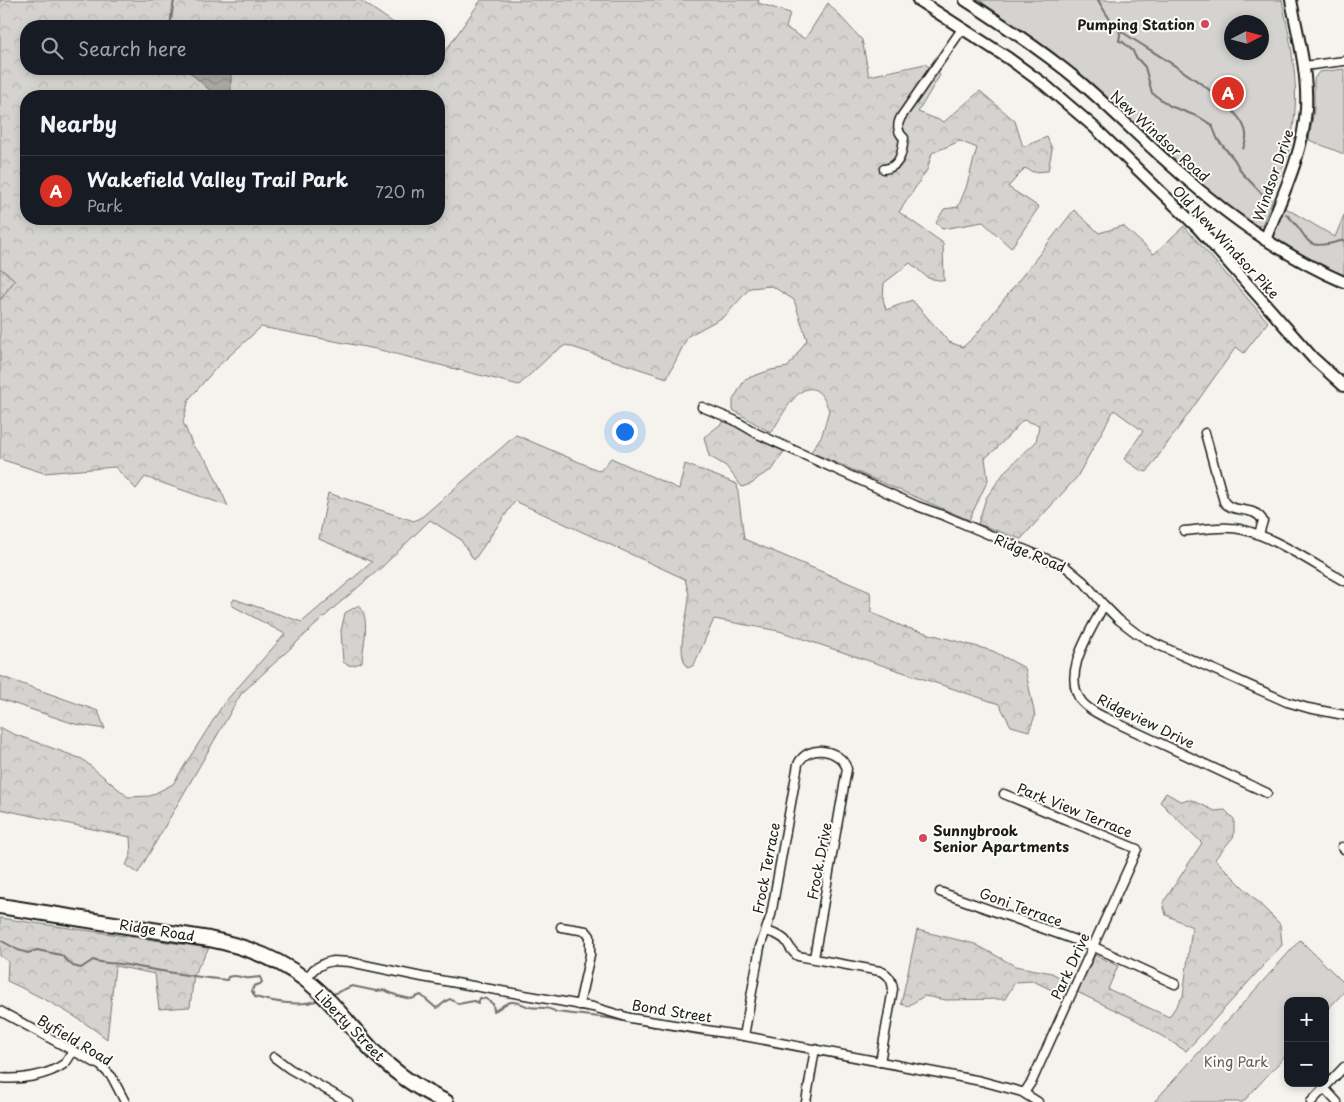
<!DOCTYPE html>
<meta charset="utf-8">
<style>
body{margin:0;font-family:"Playpen Sans",sans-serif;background:#242831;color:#f1f3f6}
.controls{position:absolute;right:15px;bottom:15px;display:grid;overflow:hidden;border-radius:10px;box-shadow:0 2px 8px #0003}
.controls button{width:45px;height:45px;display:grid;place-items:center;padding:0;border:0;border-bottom:1px solid #363941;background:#171b24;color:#f1f3f6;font:25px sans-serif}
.compass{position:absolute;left:1224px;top:15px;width:45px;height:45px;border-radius:50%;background:#171b24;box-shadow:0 2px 8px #0003;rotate:84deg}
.you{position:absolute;left:624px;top:431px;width:18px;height:18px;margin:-12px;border:4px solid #fff;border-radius:50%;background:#1a73e8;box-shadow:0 0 0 8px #1a73e833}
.badge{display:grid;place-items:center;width:32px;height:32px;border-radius:50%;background:#d93025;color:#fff;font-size:16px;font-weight:700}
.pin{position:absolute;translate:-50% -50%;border:2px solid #fff;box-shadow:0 1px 5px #0006}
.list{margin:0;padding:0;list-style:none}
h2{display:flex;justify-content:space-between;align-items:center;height:65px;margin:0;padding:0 20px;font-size:21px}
h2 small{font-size:16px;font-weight:400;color:#9ea1a6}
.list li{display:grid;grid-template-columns:32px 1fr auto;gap:15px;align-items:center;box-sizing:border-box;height:70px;padding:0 20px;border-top:1px solid #363941}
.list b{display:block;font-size:19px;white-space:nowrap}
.list p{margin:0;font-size:16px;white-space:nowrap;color:#9ea1a6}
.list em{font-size:16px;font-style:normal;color:#9ea1a6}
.icon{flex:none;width:28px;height:28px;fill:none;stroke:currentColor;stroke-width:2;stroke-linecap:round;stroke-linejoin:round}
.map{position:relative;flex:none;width:1344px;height:1102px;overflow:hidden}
.search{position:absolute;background:#171b24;box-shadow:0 2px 8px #0003;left:20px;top:20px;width:425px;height:55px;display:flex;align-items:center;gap:12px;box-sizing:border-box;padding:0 18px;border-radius:20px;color:#9ea1a6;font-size:19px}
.panel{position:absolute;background:#171b24;box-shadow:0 2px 8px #0003;left:20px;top:90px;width:425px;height:135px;border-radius:20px}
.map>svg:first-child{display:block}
.grass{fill:url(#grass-dots);stroke:#787876}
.forest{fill:url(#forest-crowns);stroke:#787876;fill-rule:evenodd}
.park{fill:#d4d3cf;stroke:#787876;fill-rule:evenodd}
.water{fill:url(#water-waves);stroke:#72716f}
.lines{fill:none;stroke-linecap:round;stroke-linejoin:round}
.stream{stroke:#72716f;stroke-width:2}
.street-casing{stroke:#1c1c1c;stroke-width:11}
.secondary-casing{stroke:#1c1c1c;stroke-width:14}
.highway-casing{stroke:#1c1c1c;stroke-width:18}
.street{stroke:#fdfcf7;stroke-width:8}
.secondary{stroke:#fdfcf7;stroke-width:10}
.highway{stroke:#fdfcf7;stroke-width:14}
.poi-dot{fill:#d1495b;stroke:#fdfcf7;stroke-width:2}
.labels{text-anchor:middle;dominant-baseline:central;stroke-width:4;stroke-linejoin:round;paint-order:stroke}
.poi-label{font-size:14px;font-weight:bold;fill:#1c1c1c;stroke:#fdfcf7;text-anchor:end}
.street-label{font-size:14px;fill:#1c1c1c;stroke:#fdfcf7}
.park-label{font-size:14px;fill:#5c5c5b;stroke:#fdfcf7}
</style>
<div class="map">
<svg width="1344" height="1102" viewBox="0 0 1344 1102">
<defs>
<pattern id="grass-dots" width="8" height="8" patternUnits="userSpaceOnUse" patternTransform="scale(1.25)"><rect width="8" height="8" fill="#d4d3cf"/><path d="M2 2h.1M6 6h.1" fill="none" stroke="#b5b5b1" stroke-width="1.8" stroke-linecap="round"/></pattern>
<pattern id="forest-crowns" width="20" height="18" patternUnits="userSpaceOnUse" patternTransform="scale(1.25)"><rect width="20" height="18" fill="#d4d3cf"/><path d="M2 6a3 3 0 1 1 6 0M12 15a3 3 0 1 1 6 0" fill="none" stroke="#b5b5b1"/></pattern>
<pattern id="water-waves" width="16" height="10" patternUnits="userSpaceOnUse" patternTransform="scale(1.25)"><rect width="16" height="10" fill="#abaaa6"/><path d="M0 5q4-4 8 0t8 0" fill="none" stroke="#8a8a86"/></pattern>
</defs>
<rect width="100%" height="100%" fill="#f4f3ee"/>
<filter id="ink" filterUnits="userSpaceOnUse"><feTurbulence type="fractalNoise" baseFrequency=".02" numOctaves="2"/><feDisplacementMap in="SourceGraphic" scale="10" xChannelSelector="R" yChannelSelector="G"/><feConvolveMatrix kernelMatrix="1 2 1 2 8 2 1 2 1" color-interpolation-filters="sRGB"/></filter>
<g filter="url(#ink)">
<polygon class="grass" points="0,268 15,280 0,300"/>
<g class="forest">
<path d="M0 0H360L398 26H26V69H439V55L442 56 481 0H759L758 3 790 13 786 28 805 39 828 3 862 40 869 76 925 64 940 75 918 112 944 122 980 91 1015 121 1023 147 1047 137 1052 149 1048 171 1033 172 1025 168 1008 187 1039 207 1011 248 983 222 942 229 936 223 944 209 958 207 966 188 977 148 960 141 932 153 927 170 899 212 943 243 944 281 928 278 910 263 884 283 883 299 886 310 912 300 949 342 963 347 975 336 1074 210 1099 233 1123 226 1154 254 1184 226 1268 322 1244 353 1236 347 1147 472 1140 470 1124 459 1143 431 1114 410 1077 477 1021 539 978 524 986 498 1006 470 1036 442 1039 425 1023 420 997 448 985 458 988 480 969 520 811 452 822 435 829 410C827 406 825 400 822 396 802 370 780 421 771 433L733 410V400L745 379 771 370 788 367 807 340 794 300 772 286 750 288 725 316 688 336 667 378 566 345 553 353 519 385 376 349 261 327 217 367 189 399 183 422 193 446 208 462 228 506 145 477 136 489 115 467 44 473 0 459V300L15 280 0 268ZM26 96H439V219H26Z"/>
<polygon points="725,421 784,451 773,469 759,477 753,483 742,487 726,466 709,456 704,437"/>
<path d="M516 435 600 471 611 458 679 489 685 464 737 484 744 539 870 592 872 613 904 627 993 651 1025 668 1035 716 1029 731 1011 726 999 704 779 631 714 619 694 665 688 668C674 652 689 615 689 595 688 590 686 584 685 579L515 501 474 560 460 539 430 520 382 567 336 606 241 694 138 873 126 865 131 854 130 837 0 809V727L11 733 82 759 128 797 150 796 173 784 224 703 285 634 231 605 234 599 302 622 372 562 319 539 328 493 414 521 423 516Z"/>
<path d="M359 605C371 619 363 645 362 662 354 666 350 667 343 662L341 631 345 613Z"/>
<polygon points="0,676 98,711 105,729 75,724 0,699"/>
<polygon points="1166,793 1180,801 1192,800 1215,811 1225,810 1234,819 1234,836 1215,859 1280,924 1282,945 1186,1051 1136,1020 1077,992 1095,955 1118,966 1108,989 1169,1017 1183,996 1192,927 1166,915 1163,903 1202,843 1160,802"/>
<path d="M0 918 209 948 194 974 190 1007 159 1009 155 974 115 966 107 1039C76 1015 42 997 7 981L8 961 0 956Z"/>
<polygon points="917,930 975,944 1015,966 1052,973 1070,984 1067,991 1052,990 1033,981 1015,982 1005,999 946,1000 924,996 908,1006 901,1004"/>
</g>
<g class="park">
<path d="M979 0H1282C1292 50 1302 93 1290 144 1287 160 1279 176 1273 191L1265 195 1273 200 1262 225 1254 227 1201 186 1112 103 1053 52ZM1232 22H1262V52H1232Z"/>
<polygon points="1344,69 1344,154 1309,140 1314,109 1314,79 1319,72"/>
<path d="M1284 207 1335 237 1344 215V276L1275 242C1269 232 1280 217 1284 207Z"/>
<polygon points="1300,940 1344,983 1344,992 1325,1012 1325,1001 1288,1001 1288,1053 1243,1102 1154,1102"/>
</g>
<polygon class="water" points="186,69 231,69 231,91 228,93 214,94"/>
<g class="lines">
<g class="stream">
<path d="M1098 0C1104 10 1111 24 1121 31 1147 50 1244 102 1246 134 1247 139 1244 145 1243 149"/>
<polyline points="170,26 174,0"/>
<polyline points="1119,29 1120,35 1119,41 1123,42 1133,51 1135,56 1145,67 1152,93 1170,106 1199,117 1212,125 1218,140 1234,159 1242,173 1266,198"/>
<path d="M1286 214C1314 239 1299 253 1344 240"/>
<path d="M0 940 18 950 28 953 37 950 61 955 73 966 81 968 93 960C104 964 115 963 127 965 160 971 193 977 227 980L228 977C236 974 238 977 246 978 250 979 256 977 260 977L262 982 260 984 254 986 252 991 255 997C273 1002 301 1007 319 1000"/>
<path d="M331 995 352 986 376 991 384 990 398 996 411 999 421 995 436 1008C442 1006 444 1001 450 999L458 1004 474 1001 478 1003 480 998 486 999 493 1004 494 1011C500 1009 504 1003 511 1002 519 1001 523 1005 529 1007 539 1009 547 1006 556 1012L608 1018 655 1027"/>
<polyline points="663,1028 704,1035"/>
</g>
<g class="street-casing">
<g id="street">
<polyline points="1304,66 1344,61"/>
<path d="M884 169C901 167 902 152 904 138 897 132 897 124 901 117L962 29"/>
<polyline points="702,407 734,420 758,434 917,506 945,516 1066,567 1084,582 1104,605 1119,620 1136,633 1154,643 1287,702 1308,708 1344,715"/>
<path d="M1205 433 1224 502C1233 514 1255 505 1263 521L1259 534"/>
<path d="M1184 531C1199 530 1215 527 1230 528 1264 529 1313 564 1344 581"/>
<path d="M1104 605C1091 631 1060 674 1082 702 1088 709 1096 713 1104 717L1267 793"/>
<polyline points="1004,794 1137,849 1032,1081 1024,1093"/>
<polyline points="1342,847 1344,849"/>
<polyline points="940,892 1092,946 1175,984"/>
<polyline points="561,927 586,931 590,936 590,955 579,1005"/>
<path d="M766 931C773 933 780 935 785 940 790 946 791 952 798 956L880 971C889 974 892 980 893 989L880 1062"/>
<polyline points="305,980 314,969 325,963 333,961 350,962 422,977 593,1007 630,1018 744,1036 981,1081 1022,1092 1038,1102"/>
<polyline points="0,1011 101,1066 112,1077 125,1102"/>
<path d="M744 1036 760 947 771 915 798 764C808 743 841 749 847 769L814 958"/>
<polyline points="274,1057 290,1069 348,1102"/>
<path d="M0 1078C20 1080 47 1076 64 1064 68 1061 70 1055 73 1051"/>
<polyline points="1324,1088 1337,1102"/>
<polyline points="806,1102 815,1049"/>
<polyline points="1311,1102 1344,1067"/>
</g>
</g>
<g class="secondary-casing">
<g id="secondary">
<polyline points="918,0 1008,58 1045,85 1094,127 1198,228 1313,358 1344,386"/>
<path d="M965 0C1004 25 1043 51 1079 81 1112 109 1142 140 1174 168 1225 214 1281 255 1344 282"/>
<path d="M1265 240C1281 198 1303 155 1306 109 1308 73 1298 36 1291 0"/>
</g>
</g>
<g class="highway-casing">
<path id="highway" d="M0 906 209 939C244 946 278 958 306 980 333 1001 351 1028 374 1052 395 1073 420 1090 446 1102"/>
</g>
<use href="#street" class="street"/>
<use href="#secondary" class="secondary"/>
<use href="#highway" class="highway"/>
</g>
</g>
<g class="poi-dot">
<circle cx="1205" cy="24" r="5"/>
<circle cx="923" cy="838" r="5"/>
</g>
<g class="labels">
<g class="poi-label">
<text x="1195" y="24">Pumping Station</text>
<text x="933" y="830" text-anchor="start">Sunnybrook<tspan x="933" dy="16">Senior Apartments</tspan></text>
</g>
<g class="street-label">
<text transform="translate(1160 136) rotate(42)">New Windsor Road</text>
<text transform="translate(1273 175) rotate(-71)">Windsor Drive</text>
<text transform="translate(1226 242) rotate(47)">Old New Windsor Pike</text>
<text transform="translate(1030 553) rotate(23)">Ridge Road</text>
<text transform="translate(1146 721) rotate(26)">Ridgeview Drive</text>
<text transform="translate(1075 810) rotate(22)">Park View Terrace</text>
<text transform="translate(819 861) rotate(-79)">Frock Drive</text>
<text transform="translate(766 868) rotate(-79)">Frock Terrace</text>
<text transform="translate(1021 907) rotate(20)">Goni Terrace</text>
<text transform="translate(157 930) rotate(9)">Ridge Road</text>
<text transform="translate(1070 966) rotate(-65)">Park Drive</text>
<text transform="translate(672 1011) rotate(9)">Bond Street</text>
<text transform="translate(350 1025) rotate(46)">Liberty Street</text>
<text transform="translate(75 1040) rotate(31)">Byfield Road</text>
</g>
<g class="park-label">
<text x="1236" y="1061">King Park</text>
</g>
</g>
</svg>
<div class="controls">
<button>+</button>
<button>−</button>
</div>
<svg class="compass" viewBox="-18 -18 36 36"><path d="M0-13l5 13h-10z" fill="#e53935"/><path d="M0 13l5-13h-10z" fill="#9ea1a6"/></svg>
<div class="you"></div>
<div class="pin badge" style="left:1228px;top:93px">A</div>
<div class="search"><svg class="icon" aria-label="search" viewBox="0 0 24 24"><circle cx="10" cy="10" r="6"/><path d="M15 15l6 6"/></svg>Search here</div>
<section class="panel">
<h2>Nearby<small></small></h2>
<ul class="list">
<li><span class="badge">A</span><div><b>Wakefield Valley Trail Park</b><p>Park</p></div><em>720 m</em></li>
</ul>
</section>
</div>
